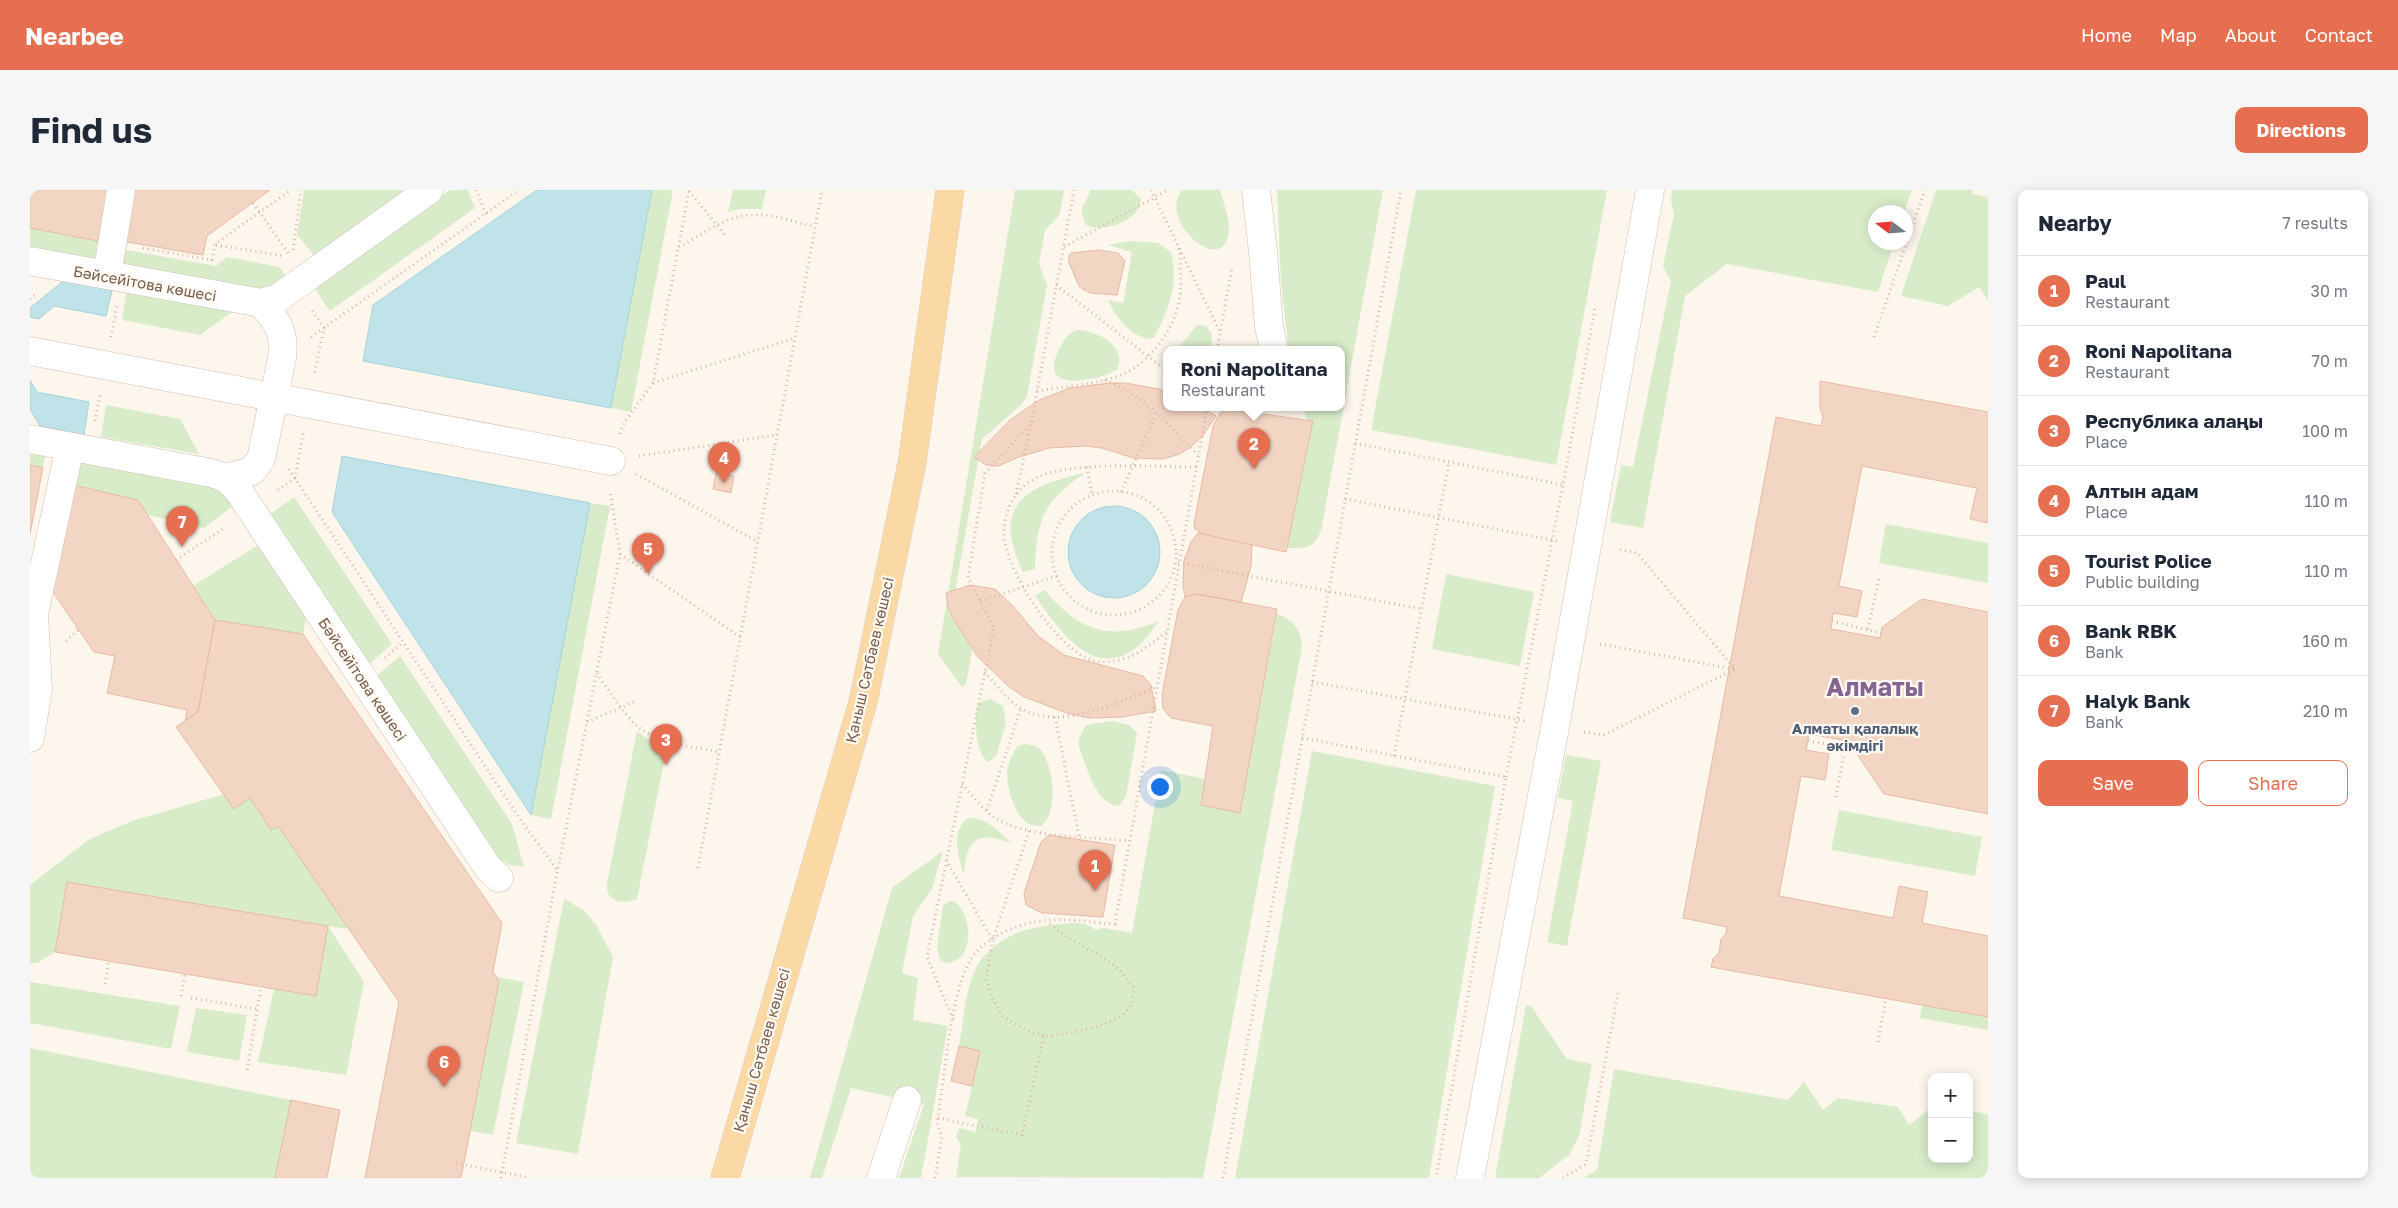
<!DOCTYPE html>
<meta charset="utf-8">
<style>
body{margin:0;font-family:"Golos Text",sans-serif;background:#f6f6f7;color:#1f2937}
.controls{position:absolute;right:15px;bottom:15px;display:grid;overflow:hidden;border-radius:10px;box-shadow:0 2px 12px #0003}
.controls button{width:45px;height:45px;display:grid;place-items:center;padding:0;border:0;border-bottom:1px solid #e0e1e3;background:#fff;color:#1f2937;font:25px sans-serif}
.compass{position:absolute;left:1838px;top:15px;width:45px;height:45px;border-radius:50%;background:#fff;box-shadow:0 2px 12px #0003;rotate:286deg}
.you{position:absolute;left:1129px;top:596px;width:18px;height:18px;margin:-12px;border:4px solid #fff;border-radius:50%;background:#1a73e8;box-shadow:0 0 0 8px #1a73e833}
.badge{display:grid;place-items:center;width:32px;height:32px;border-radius:50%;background:#e76f51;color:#fff;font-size:16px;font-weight:700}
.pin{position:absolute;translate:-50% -41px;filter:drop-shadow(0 1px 2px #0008)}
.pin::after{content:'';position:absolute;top:26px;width:18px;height:15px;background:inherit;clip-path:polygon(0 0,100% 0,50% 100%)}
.popup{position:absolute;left:1133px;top:156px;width:182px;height:65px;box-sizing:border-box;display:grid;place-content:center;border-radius:10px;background:#fff;filter:drop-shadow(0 1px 4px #0005);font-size:16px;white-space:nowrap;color:#747a83}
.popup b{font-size:19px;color:#1f2937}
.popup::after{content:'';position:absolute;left:50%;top:100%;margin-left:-10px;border:10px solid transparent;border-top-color:#fff}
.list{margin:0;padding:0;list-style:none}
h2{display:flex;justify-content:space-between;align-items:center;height:65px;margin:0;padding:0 20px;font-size:21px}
h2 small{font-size:16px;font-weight:400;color:#747a83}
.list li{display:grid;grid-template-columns:32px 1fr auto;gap:15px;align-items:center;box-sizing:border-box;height:70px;padding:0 20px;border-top:1px solid #e0e1e3}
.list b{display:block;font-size:19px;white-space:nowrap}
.list p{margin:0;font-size:16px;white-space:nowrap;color:#747a83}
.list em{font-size:16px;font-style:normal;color:#747a83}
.actions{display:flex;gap:10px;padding:15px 20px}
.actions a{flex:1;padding:11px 0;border:1px solid #e76f51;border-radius:10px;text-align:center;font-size:18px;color:#e76f51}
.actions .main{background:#e76f51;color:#fff}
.map{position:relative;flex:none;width:1958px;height:988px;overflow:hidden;border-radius:10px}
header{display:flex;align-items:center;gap:30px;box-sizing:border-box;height:70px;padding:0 25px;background:#e76f51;color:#fff}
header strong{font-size:24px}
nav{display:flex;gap:28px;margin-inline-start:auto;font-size:18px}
.intro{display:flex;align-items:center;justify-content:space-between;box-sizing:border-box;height:120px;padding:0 30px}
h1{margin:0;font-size:35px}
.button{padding:12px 22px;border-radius:10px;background:#e76f51;color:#fff;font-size:18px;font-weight:700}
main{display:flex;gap:30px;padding:0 30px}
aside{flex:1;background:#fff;border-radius:10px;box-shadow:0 2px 12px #0003}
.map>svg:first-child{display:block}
.green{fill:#d8ecc9}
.water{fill:#bfe3e8;stroke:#a5d3da}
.building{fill:#f3d5c3;stroke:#e6bba3}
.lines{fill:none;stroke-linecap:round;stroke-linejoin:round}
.minor-casing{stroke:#d1beb0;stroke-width:29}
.major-casing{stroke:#dad1cd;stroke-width:29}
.path{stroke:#d9b8a5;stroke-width:3;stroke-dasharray:1 4;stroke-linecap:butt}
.minor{stroke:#fff;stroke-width:28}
.major{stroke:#fbd9a5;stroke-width:28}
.service-dot{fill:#5c6f8a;stroke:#fffaf3;stroke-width:2}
.labels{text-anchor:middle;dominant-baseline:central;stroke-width:4.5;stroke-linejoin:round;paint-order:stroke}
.street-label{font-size:15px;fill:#7a5c4d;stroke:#fffaf3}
.service-label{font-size:15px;font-weight:bold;fill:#4e5e75;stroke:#fffaf3}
.town-label{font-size:25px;font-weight:bold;fill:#846695;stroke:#fffaf3}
</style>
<header>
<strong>Nearbee</strong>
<nav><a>Home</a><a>Map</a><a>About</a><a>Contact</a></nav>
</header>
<div class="intro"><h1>Find us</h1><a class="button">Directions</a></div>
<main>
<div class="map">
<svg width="1958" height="988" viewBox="0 0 1958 988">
<rect width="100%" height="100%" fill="#fdf6ec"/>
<g class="green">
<polygon points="274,0 379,0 284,65 267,45"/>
<polygon points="420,0 438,0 445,18 300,121 285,99"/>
<polygon points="622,0 643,0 601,222 581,218"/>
<polygon points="703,0 736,0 732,19 709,19 698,22"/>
<polygon points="985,0 1034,0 1029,26 1015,40 1009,74 1017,95 997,206 991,215 952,249 922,419 942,461 936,494 932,497 908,464"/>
<path d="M1061 0H1102L1111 9C1111 30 1073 44 1056 35L1051 21Z"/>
<path d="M1152 0H1190C1193 12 1199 26 1199 38 1197 92 1126 31 1152 0Z"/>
<path d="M1247 0H1353L1291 341C1282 360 1276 358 1257 358L1283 232 1277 230 1273 218H1312V160H1259L1251 93Z"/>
<polygon points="1386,0 1577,0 1526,275 1341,240"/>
<polygon points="1642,0 1882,0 1874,22 1846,22 1846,52 1864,53 1848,102 1697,74 1655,106 1613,338 1580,332 1591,275 1603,277 1641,91 1633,76 1644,24 1641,11"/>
<polygon points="1906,0 1943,0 1942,4 1958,7 1958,110 1949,97 1918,116 1871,106"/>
<polygon points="0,38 68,51 64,70 0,58"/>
<path d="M1100 51 1128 53 1141 62C1149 93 1139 120 1124 147L1120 149C1101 147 1085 126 1078 110L1093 113 1102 62 1078 55Z"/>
<polygon points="91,59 186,76 197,67 249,77 257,87 231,102 87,76"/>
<polygon points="97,99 205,120 170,145 92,130"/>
<polygon points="1171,135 1176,136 1182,144 1181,160 1147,160 1166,136"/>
<path d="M1046 140C1067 140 1098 156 1087 180 1066 192 1006 203 1029 160 1033 151 1037 144 1046 140Z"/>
<polygon points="76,215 150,229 169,264 71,247"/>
<polygon points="0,262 15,265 13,278 0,275"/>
<polygon points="48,269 189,299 205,314 174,338 118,325 107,310 43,295"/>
<path d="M1055 283C1013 311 1006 331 1005 379L993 382C961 316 994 296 1055 283Z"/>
<polygon points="264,307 362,454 336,477 237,326"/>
<polygon points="560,313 580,316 521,629 501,625"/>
<polygon points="1856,334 1958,353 1958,393 1849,373"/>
<polygon points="231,353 277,421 273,444 185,430 163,396"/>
<polygon points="1416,384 1504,402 1490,476 1402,459"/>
<path d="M1015 400C1049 441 1079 452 1129 431 1121 441 1113 453 1103 460 1059 489 1027 436 1005 406Z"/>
<path d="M1247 423C1263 432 1271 437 1272 457L1173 988 926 987 931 955 926 947 929 938 946 942 948 929 935 926 950 861 929 856C933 833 935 806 943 785 955 753 991 737 1023 735 1037 733 1055 730 1066 740L1074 738 1102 743 1131 580 1175 589 1171 615 1210 623Z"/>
<polygon points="370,466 482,634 494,677 480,675 470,670 343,489"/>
<path d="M960 509 973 516 976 533 966 566 959 572C945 566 944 527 948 513Z"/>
<path d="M1082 531 1099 535 1107 543 1096 606 1089 616C1065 615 1057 576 1049 557V549L1056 535Z"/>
<path d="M607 541 616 548 637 557 607 709C594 714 575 713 577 694Z"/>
<path d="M995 554C1001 555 1006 555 1010 559 1024 575 1029 623 1011 636 988 639 978 604 977 585 977 575 982 564 988 556Z"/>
<polygon points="1282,561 1465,596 1399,988 1205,988"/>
<polygon points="1536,565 1571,571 1537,756 1517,752 1543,611 1528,608"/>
<polygon points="194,604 220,608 241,640 248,636 319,739 298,736 334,792 316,885 228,872 244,799 286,806 297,736 37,692 25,762 7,773 0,773 0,695 58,650 102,631"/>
<polygon points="1809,620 1952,647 1945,686 1801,660"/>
<path d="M938 628C956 627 970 642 982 654 949 640 936 648 934 685 928 666 920 641 938 628Z"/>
<polygon points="913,661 902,699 883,726 872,783 888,788 883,830 918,836 891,988 869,988 894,914 821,898 792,988 780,988 862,698"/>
<polygon points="534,709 555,721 566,735 583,767 548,964 486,953"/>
<path d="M921 711C942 717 948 772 915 773L910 770 907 757 913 715Z"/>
<polygon points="462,786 494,792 463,945 432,939"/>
<polygon points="0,792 150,816 141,859 0,833"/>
<polygon points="1496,815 1501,816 1537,869 1562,874 1549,946 1539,965 1509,988 1465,988"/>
<polygon points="1892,815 1958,827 1958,840 1890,828"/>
<polygon points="166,818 217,825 209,871 157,862"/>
<polygon points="0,858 261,910 245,988 0,988"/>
<polygon points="1584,879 1758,910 1774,892 1793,920 1808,908 1868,917 1879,935 1902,917 1902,969 1939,969 1939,921 1958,924 1958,988 1554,988 1567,980"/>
</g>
<g class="water">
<polygon points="507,0 622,0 581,218 333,171 343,115"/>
<polygon points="37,88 83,96 76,126 24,116 9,129 0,127 0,118"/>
<polygon points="0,190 7,202 59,212 54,245 10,236 0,219"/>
<polygon points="312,266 560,313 501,625 302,322"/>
<circle cx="1084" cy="362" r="46"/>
</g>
<g class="building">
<polygon points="0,0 78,0 68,51 0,38"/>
<polygon points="101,0 240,0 177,46 173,65 92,51"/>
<polygon points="1068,60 1088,63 1095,71 1087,105 1060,103 1054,100 1049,96 1039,73 1039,66 1041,63"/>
<polygon points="1790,191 1958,222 1958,333 1940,329 1947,298 1832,276 1809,396 1832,401 1827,427 1803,423 1801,439 1850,448 1852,437 1892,409 1958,422 1958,624 1854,604 1827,564 1829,553 1779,544 1776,560 1799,564 1795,590 1771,586 1749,706 1863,728 1869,696 1898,702 1892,733 1958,746 1958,827 1681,777 1683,769 1689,763 1691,749 1696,744 1697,737 1653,728 1746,227 1791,236 1793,227 1790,218"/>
<polygon points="1080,193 1095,193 1129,199 1136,202 1136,218 1172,218 1186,226 1172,247 1159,258 1150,264 1133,269 1103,268 1072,258 1056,256 1019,258 989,267 968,276 956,275 944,267 980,230 1009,210 1040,198"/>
<polygon points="1197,219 1283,231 1256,362 1174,345 1165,339 1164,333 1183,236 1190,223"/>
<polygon points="0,275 13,278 0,344"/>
<polygon points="686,283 704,286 701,303 683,299"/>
<polygon points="43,295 108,310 185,430 168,522 155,531 157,520 77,503 85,466 64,462 18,395"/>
<polygon points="1168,343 1222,355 1221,376 1211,412 1166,404 1155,407 1153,395 1154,371 1161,352"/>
<polygon points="940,395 965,399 983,416 1008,446 1034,465 1113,486 1121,495 1126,521 1092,527 1059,528 1037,523 994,507 978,496 947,466 924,430 918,417 916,403"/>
<polygon points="1166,404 1247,419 1210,623 1171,615 1183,536 1141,528 1133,519 1132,505 1148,420 1155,407"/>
<polygon points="185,430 273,444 472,733 463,782 469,791 431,988 335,988 369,812 248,636 241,640 220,608 204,619 146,537 168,522"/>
<polygon points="1019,645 1085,655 1073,727 1012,723 996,715 994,703 1011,652"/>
<polygon points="37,692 298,736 286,806 25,762"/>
<polygon points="929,856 950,861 942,896 921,891"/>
<polygon points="261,910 310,920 297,988 245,988"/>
</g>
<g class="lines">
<g class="minor-casing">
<g id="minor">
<polyline points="1226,0 1233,62 1239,136 1244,160"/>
<polyline points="0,71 231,113 248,108 399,0"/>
<polyline points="77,85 91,0"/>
<polyline points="0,161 581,271"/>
<polyline points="0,249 181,283 196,288 208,300 459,679 469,688"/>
<path d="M196 288 222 281 231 269 252 168C255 141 248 132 231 113"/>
<polyline points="0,548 8,499 4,424 40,257"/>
<polyline points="851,988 877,910"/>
<polyline points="1440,988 1525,537 1620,0"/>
</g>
</g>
<g class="major-casing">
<polyline id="major" points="695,988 833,512 882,273 920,0"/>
</g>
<g class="path">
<polyline points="446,0 456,24"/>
<polyline points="1121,0 1190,142"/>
<polyline points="659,1 696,46"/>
<polyline points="223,13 259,64"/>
<polyline points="186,55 254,66"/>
<path d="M649 57C670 46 695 26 720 25 742 23 764 32 785 37"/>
<polyline points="1034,57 1138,0"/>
<polyline points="113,58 182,70 185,54 261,0"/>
<polyline points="263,60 271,0"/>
<polyline points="1026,95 1136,180"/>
<polyline points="0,109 7,103"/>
<polyline points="282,121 294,138 284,186"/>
<polyline points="81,147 87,116"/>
<polyline points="281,147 489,0"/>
<polyline points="1844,147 1895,0"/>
<polyline points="1187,160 1202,78"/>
<path d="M1075 190C1114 206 1139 235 1168 265"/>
<polyline points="623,193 765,148"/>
<path d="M1007 201C1029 197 1067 194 1086 187 1118 176 1146 139 1150 106 1152 90 1150 73 1149 56"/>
<polyline points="65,231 70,205"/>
<polyline points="590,244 594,233 623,193 659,0"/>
<polyline points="1325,253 1533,295 1565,118"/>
<polyline points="609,266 747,245"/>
<polyline points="1057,277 1062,304"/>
<polyline points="259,279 490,629 528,681"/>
<polyline points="606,284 728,352"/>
<polyline points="248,300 265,288 273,243"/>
<circle cx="1084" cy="363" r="62"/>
<polyline points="1091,302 1127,222"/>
<polyline points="986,304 1001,234"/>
<polyline points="1315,309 1527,351"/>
<polyline points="590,364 710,447"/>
<polyline points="146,370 196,337"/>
<polyline points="1148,372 1391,419"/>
<polyline points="950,411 1027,386"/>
<polyline points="1802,431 1851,443"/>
<polyline points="1838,439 1849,388"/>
<path d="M1136 442C1117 458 1099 472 1073 472 1033 473 974 379 974 343 973 322 986 298 1004 289 1039 270 1125 277 1166 277"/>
<polyline points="36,451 48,440"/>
<polyline points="1570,454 1704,479"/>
<polyline points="355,468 373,452"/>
<path d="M955 482C966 494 976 509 990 518 1028 542 1090 512 1127 497"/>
<path d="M567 483C577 498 587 514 599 528 620 554 659 556 689 562"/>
<polyline points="1282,492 1496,531"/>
<polyline points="1025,527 1049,646"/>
<polyline points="557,532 606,511"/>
<polyline points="1554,542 1574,545 1705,479 1607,363 1588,359"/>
<polyline points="1272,548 1476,587 1406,988"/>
<polyline points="1778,551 1828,558"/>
<polyline points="1364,566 1419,272"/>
<polyline points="1476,587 1533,295"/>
<path d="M932 594C942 605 952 619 964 627 992 648 1064 647 1100 651"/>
<polyline points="1806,607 1815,557"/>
<polyline points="957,620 991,518"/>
<polyline points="999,641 963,749 956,789 962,807 972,826 992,838 1014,846"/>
<polyline points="916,670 962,749"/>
<polyline points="668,678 792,0"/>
<polyline points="75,794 79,771"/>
<polyline points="151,806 155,784"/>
<polyline points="161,808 227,819"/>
<polyline points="923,829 897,767 964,438 938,388 955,283 1001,234 1044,0"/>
<polyline points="1848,852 1856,808"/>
<polyline points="217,880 231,797"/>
<path d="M908 928 992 945 1014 846C1035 845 1081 836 1096 822 1102 817 1103 807 1104 800 1088 765 1042 757 1017 731"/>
<polyline points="426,973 500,988"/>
<polyline points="471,988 525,694 590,364 580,301"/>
<path d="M905 988 912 946 907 933C914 894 921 795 943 766 956 749 984 735 1005 732 1031 727 1058 732 1085 734L1177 218"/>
<polyline points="1193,988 1371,0"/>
<polyline points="1533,988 1556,974 1588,803"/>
</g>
<use href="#minor" class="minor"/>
<use href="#major" class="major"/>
</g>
<circle class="service-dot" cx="1825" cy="521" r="5"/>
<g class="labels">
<g class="street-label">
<text transform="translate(115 93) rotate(10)">Бәйсейітова көшесі</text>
<text transform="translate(839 470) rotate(-77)">Қаныш Сәтбаев көшесі</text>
<text transform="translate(333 489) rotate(56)">Бәйсейітова көшесі</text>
<text transform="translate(731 860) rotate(-74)">Қаныш Сәтбаев көшесі</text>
</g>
<g class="service-label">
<text x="1825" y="538">Алматы қалалық<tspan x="1825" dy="17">әкімдігі</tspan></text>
</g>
<g class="town-label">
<text x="1845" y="496">Алматы</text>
</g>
</g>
</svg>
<div class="controls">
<button>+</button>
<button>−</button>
</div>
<svg class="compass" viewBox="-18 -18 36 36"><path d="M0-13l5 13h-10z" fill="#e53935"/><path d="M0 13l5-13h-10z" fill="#747a83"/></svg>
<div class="you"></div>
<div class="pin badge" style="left:1065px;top:701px">1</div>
<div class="pin badge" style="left:1224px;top:279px">2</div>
<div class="popup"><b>Roni Napolitana</b>Restaurant</div>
<div class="pin badge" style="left:636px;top:575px">3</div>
<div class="pin badge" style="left:694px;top:293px">4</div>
<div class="pin badge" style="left:618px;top:384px">5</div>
<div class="pin badge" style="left:414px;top:897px">6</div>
<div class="pin badge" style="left:152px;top:357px">7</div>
</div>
<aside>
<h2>Nearby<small>7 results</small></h2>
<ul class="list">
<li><span class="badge">1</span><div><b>Paul</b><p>Restaurant</p></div><em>30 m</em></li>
<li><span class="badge">2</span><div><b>Roni Napolitana</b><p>Restaurant</p></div><em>70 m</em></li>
<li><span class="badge">3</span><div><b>Республика алаңы</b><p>Place</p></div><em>100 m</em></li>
<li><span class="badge">4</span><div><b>Алтын адам</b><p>Place</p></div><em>110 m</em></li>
<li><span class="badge">5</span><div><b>Tourist Police</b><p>Public building</p></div><em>110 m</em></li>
<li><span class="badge">6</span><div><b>Bank RBK</b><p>Bank</p></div><em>160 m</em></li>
<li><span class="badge">7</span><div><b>Halyk Bank</b><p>Bank</p></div><em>210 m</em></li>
</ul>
<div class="actions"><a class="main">Save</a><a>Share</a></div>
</aside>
</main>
